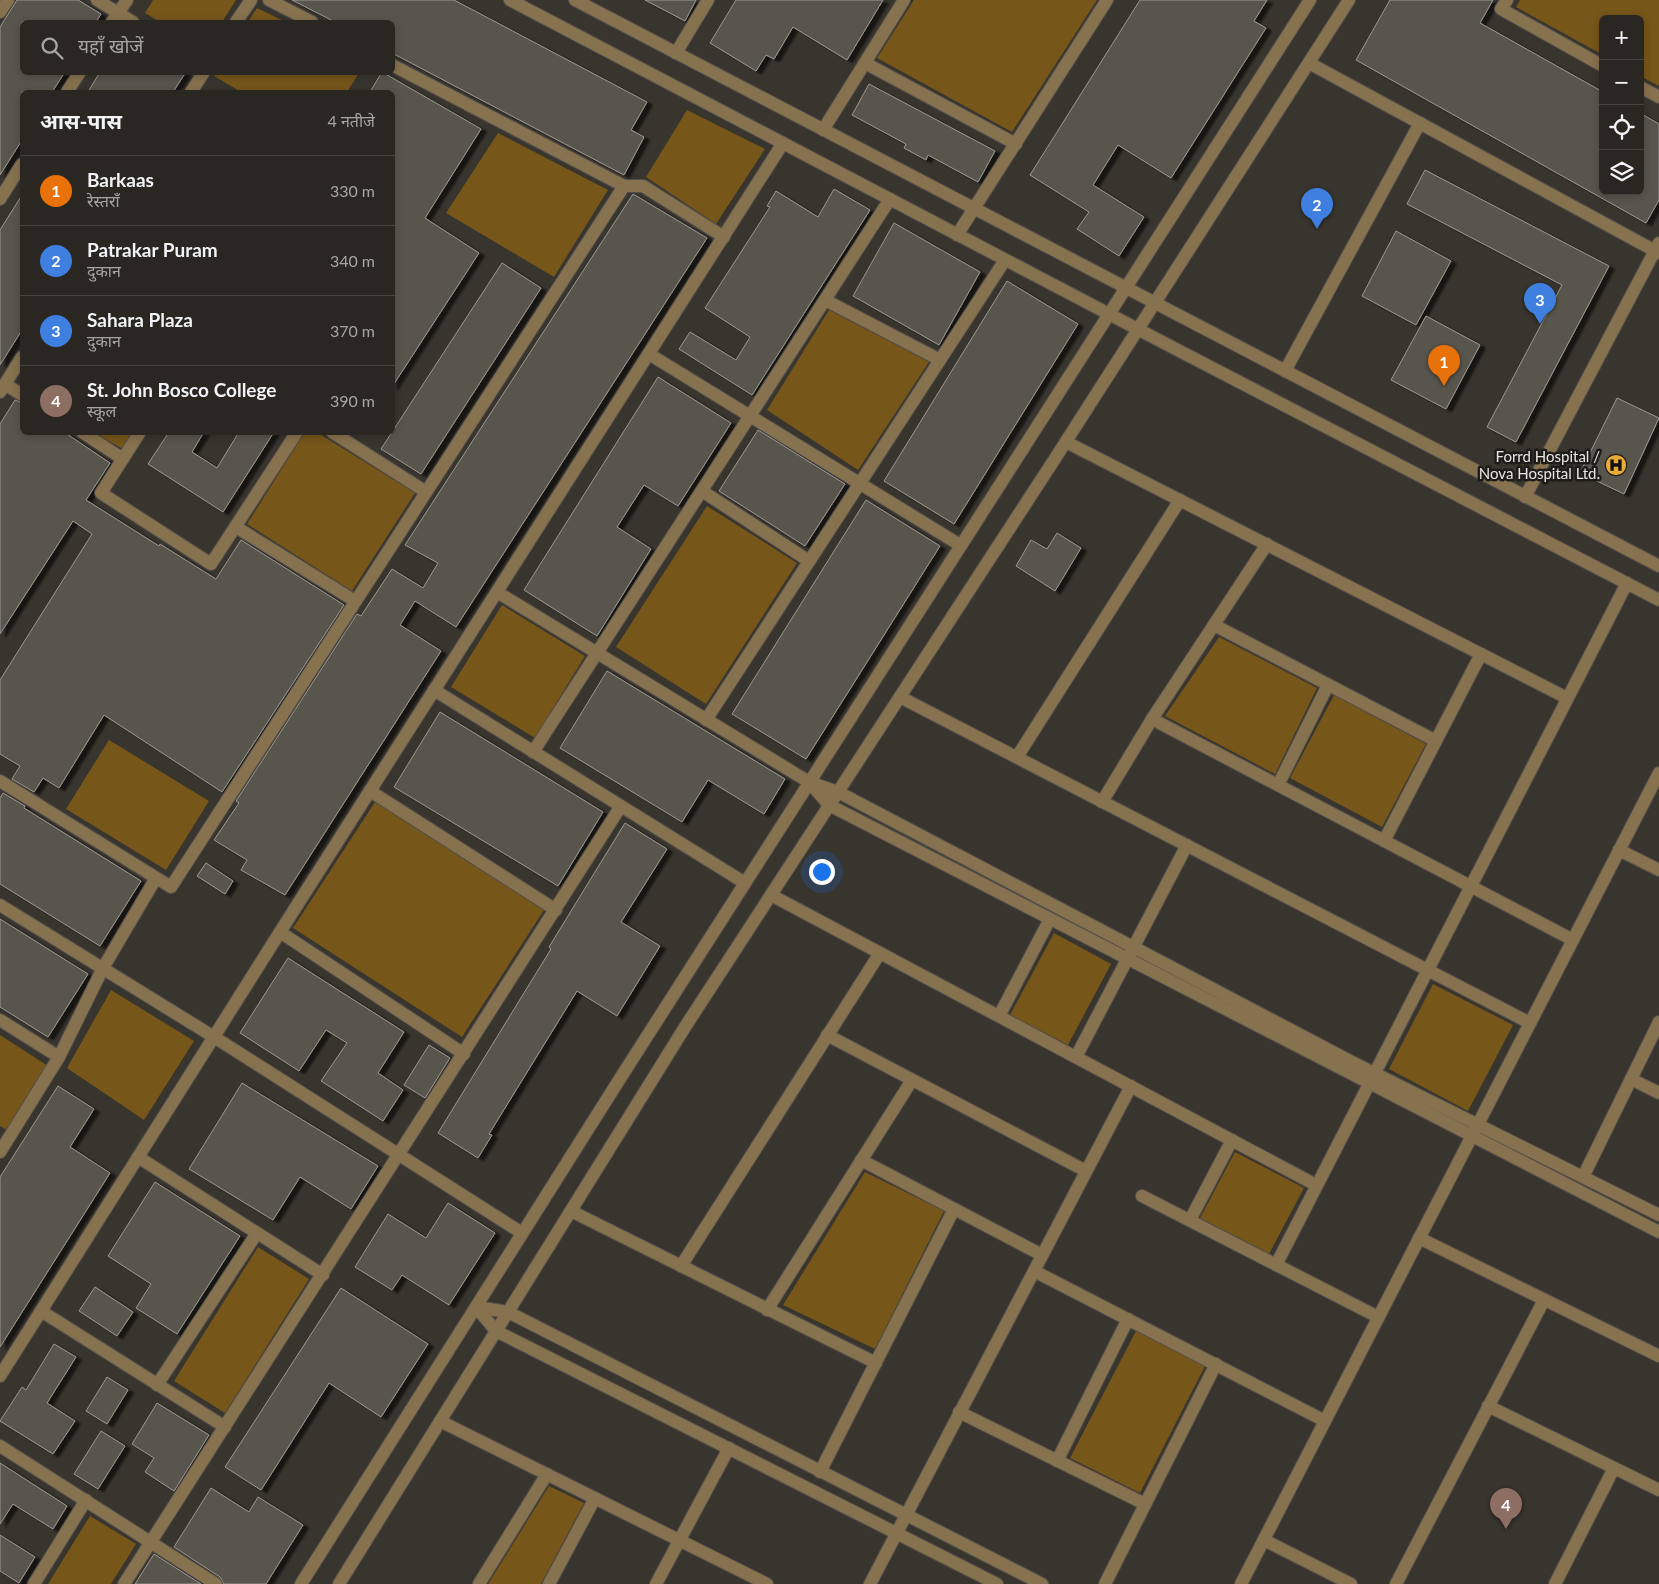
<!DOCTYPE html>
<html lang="hi">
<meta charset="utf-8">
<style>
body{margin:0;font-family:Lato,"Noto Sans Devanagari",sans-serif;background:#36332f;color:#f1f3f6}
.controls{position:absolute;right:15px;top:15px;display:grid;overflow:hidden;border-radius:8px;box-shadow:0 2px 8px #0003}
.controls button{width:45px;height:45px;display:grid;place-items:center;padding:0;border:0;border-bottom:1px solid #464440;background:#2a2722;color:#f1f3f6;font:25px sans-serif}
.you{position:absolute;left:821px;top:871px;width:18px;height:18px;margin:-12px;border:4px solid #fff;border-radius:50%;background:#1a73e8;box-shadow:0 0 0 8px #1a73e833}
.badge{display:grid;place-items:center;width:32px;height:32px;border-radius:50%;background:#e8ab37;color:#fff;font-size:16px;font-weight:700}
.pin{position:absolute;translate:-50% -41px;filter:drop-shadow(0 1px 2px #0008)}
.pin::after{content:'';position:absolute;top:26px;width:18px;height:15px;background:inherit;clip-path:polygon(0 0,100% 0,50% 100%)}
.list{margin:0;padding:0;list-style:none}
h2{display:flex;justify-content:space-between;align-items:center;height:65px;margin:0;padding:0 20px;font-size:21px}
h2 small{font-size:16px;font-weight:400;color:#a5a5a5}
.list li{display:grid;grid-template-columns:32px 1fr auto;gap:15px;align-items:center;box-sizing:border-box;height:70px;padding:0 20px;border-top:1px solid #464440}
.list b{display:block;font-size:19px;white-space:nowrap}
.list p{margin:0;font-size:16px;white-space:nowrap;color:#a5a5a5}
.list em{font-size:16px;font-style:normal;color:#a5a5a5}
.icon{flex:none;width:28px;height:28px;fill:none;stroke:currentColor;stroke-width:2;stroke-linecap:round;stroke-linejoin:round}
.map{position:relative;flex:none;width:1659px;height:1584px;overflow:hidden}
.search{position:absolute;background:#2a2722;box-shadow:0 2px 8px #0003;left:20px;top:20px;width:375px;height:55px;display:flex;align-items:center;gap:12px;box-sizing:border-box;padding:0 18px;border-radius:8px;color:#a5a5a5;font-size:19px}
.panel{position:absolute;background:#2a2722;box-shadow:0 2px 8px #0003;left:20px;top:90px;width:375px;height:345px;border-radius:8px}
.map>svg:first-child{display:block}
.green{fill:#765619}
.building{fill:#59554e;stroke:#9c9790;filter:url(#shadow)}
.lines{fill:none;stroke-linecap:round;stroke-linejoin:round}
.minor-casing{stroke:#54504b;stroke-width:14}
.minor{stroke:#87724f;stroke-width:12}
.labels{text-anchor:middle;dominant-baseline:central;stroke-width:5;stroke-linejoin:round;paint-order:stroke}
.poi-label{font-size:15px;fill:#e9e6e2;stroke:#1d1c19;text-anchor:end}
</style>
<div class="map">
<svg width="1659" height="1584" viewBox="0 0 1659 1584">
<defs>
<filter id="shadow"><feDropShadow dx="5.5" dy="3" stdDeviation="1" flood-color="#0009"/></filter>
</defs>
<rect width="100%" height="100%" fill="#38342e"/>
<g class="green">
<polygon points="153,0 236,0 222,22 160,22 145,13"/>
<polygon points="914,0 1097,0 1012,132 877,58"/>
<polygon points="1520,0 1659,0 1659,86 1640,76 1640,19 1603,19 1603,55 1516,7"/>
<polygon points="257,8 286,22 248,22"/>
<polygon points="216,73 216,72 359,73 347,92 241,92 214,76"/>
<polygon points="687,110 765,149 716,224 646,177"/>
<polygon points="498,133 608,190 554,277 446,213"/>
<polygon points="829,310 929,362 858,470 767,410"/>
<polygon points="305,432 318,433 415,493 352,591 247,524"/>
<polygon points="95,433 133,433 123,449"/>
<polygon points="707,506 797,563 706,704 616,647"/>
<polygon points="502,605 585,656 535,738 451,687"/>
<polygon points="1219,637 1317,688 1275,774 1165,716"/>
<polygon points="1334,695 1426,744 1382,827 1290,778"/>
<polygon points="109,740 209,801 166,870 66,809"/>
<polygon points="375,802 544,910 462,1037 293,928"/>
<polygon points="1054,933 1111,964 1068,1045 1010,1015"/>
<polygon points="1433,984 1513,1025 1468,1111 1389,1069"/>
<polygon points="111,990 194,1041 144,1120 67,1068"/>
<polygon points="0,1035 48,1066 7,1130 0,1126"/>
<polygon points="1235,1152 1304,1188 1269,1254 1200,1218"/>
<polygon points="865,1172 944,1211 875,1349 783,1305"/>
<polygon points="258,1247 309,1279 225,1413 174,1381"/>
<polygon points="1136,1331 1205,1366 1140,1493 1070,1458"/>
<polygon points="549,1486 584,1503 541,1584 488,1584"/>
<polygon points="90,1516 136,1544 111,1584 48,1584"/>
</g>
<g class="building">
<polygon points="17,0 78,0 101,14 96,22 22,22 22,72 65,72 52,92 22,92 22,140 0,175 0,27"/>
<polygon points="292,0 454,0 647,102 631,130 644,137 624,175 392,53 392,22 335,22"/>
<polygon points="645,0 696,0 685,21"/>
<polygon points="736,0 883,0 847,60 793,27 774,59 766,55 756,71 710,43"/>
<polygon points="1140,0 1267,0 1254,21 1266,28 1171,178 1118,145 1093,185 1144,217 1119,256 1077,229 1089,212 1030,175"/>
<polygon points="1390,0 1493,0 1480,23 1603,92 1603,191 1640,191 1640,113 1659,124 1659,200 1646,223 1356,60"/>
<polygon points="100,72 186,72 173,92 88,92"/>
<polygon points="382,72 481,129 425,218 479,253 392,387 392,92 370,92"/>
<polygon points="869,84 995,151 978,182 928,155 926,160 904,148 906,144 852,115"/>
<polygon points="1425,170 1609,266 1516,442 1487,427 1562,285 1407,204"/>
<polygon points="834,189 870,210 752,395 679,349 690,332 736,360 750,337 705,308 770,207 767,206 776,191 818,217"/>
<polygon points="633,194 707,238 456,627 415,601 400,625 441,651 285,895 241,870 247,860 214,840 239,803 236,801 357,614 361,616 392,569 423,588 438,563 405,545"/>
<polygon points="22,195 22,330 0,365 0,230"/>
<polygon points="894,223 980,272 939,345 853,296"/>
<polygon points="1396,231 1451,261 1416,325 1362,296"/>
<polygon points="502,263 541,288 421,474 381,449"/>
<polygon points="1007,281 1078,324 954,524 884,481"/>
<polygon points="1426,316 1480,345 1446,409 1391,380"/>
<polygon points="658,377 731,423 678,506 644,485 617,527 651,549 597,636 524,590"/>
<polygon points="1617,398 1659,418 1624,494 1580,473"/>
<polygon points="15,400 22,403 22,432 64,432 110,463 86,500 159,546 160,544 216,579 241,540 344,605 222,792 104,715 59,788 43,778 34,792 12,779 20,766 0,754 0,680 92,534 73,521 0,634 0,424"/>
<polygon points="758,430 845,484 805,546 719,491"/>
<polygon points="169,432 204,432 192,452 217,468 239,432 274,432 223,512 148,464"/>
<polygon points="866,500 940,546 806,759 732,714"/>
<polygon points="1057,533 1081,548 1055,591 1016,566 1031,540 1047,549"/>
<polygon points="607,671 785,779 764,814 708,780 682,822 560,748"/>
<polygon points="440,712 603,812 558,886 394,787"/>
<polygon points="3,793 25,806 24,808 141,881 100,946 0,884 0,798"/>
<polygon points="625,823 667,849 621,922 660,946 617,1016 577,991 489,1134 492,1135 478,1158 438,1133 551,949 549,947"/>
<polygon points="206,863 233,881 225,894 197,876"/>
<polygon points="0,919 88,974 48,1037 0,1007"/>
<polygon points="288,958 404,1032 378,1073 403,1090 383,1121 321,1081 347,1043 326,1030 299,1071 240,1033"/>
<polygon points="429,1045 450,1058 425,1098 404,1085"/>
<polygon points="242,1083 378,1166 351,1209 300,1177 273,1220 189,1169"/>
<polygon points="58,1086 94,1109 70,1147 110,1173 0,1347 0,1177"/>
<polygon points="155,1182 240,1236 177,1334 136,1308 151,1284 108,1256"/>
<polygon points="448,1203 495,1233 449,1305 402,1275 392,1290 355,1267 388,1214 426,1238"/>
<polygon points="95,1287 133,1312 117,1336 79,1311"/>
<polygon points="341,1288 428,1344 381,1417 329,1383 261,1490 225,1467"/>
<polygon points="54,1344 76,1357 47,1403 75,1421 53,1454 0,1421 22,1387 26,1390"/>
<polygon points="107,1377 128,1390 107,1424 86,1411"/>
<polygon points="157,1403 209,1435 174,1491 145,1472 154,1458 132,1444"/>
<polygon points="101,1431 125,1446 98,1489 74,1474"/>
<polygon points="0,1463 67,1506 53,1529 13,1504 0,1524"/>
<polygon points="211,1488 249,1512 258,1497 303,1525 266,1584 224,1584 220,1577 174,1547"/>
<polygon points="0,1535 35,1557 19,1583 0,1571"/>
<polygon points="154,1554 201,1584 135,1584"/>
</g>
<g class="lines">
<g class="minor-casing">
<g id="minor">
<polyline points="97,0 133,22"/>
<polyline points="269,0 312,22"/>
<polyline points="510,0 1170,346 1659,600"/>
<polyline points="575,0 1659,566"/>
<polyline points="1507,0 1501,9 1603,66"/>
<polyline points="0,12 8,0"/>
<polyline points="112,22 127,0"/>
<polyline points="236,22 251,0"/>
<polyline points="676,53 708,0"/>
<polyline points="865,63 1016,144"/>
<polyline points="1309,63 1659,253"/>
<polyline points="392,65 624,186 643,186 724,237"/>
<polyline points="1640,87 1659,97"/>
<polyline points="67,92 80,72"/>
<polyline points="191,92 204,72"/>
<polyline points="823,130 904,0"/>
<polyline points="0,199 22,164"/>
<polyline points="957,235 1107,0"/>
<polyline points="825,300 940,360"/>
<polyline points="649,354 960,545"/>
<polyline points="1285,371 1420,123"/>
<polyline points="5,384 22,395"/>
<polyline points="0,392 22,357"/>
<polyline points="82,432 123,459"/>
<polyline points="140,432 101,493 211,564 297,432"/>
<polyline points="332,432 426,492"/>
<polyline points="1066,442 1567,698"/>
<polyline points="702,491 809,561"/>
<polyline points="1525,497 1659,243"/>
<polyline points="236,527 355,601"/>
<polyline points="497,592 809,782 838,792 1352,1062 1659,1215"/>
<polyline points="1214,625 1436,741"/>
<polyline points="434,690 745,883"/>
<polyline points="900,697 1530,1023"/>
<polyline points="1152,719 1573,940"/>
<polyline points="706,720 1005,260"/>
<polyline points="533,752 890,199"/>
<polyline points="1017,757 1180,500"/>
<polyline points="0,781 171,887 624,186"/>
<polyline points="810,783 829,805 1659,1232"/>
<polyline points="1278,785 1328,685"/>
<polyline points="370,791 556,910"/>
<polyline points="1102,802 1152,719 1267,544"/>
<polyline points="1384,841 1481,654"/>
<polyline points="1619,850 1659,870"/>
<polyline points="771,895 1316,1185"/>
<polyline points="0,905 214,1037 522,1233"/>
<polyline points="280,932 464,1054"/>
<polyline points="999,1016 1050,919"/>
<polyline points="0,1020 59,1057"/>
<polyline points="827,1035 1086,1171"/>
<polyline points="1076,1057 1187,845"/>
<polyline points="1631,1079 1659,1093"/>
<polyline points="0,1152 59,1057 103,968 156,878"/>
<polyline points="138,1157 323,1275"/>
<polyline points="861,1160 1042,1255"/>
<polyline points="1583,1177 1659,1022"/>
<polyline points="1142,1196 1378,1317"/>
<polyline points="571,1211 876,1363"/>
<polyline points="1190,1220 1232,1140"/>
<polyline points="1419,1238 1659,1356"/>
<polyline points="1276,1265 1627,583"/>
<polyline points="681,1266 880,953"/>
<polyline points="1034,1271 1325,1421"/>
<polyline points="476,1307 508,1312 1042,1584"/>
<polyline points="476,1307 496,1331 997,1584"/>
<polyline points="767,1310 912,1080"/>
<polyline points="41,1311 225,1427"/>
<polyline points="0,1376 280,932 783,143"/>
<polyline points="157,1385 257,1233"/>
<polyline points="1488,1406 1659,1490"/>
<polyline points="959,1412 1145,1504"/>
<polyline points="440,1421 767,1584"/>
<polyline points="0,1446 216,1584"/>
<polyline points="1057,1461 1128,1319"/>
<polyline points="820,1472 954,1209"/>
<polyline points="1264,1540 1351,1584"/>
<polyline points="34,1584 86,1500"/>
<polyline points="124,1584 621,806"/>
<polyline points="301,1584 621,1077 1310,0"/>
<polyline points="339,1584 685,1027 1056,457 1349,0"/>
<polyline points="479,1584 547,1474"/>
<polyline points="549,1584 595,1498"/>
<polyline points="656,1584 729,1448"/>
<polyline points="870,1584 1131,1086"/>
<polyline points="1105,1584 1216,1364"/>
<polyline points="1241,1584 1659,773"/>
<polyline points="1396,1584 1544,1300"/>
<polyline points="1555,1584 1614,1468"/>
</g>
</g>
<use href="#minor" class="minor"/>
</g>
<defs>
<g id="hospital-disc" transform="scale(1.125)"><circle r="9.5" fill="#e8ab37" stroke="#1d1c19"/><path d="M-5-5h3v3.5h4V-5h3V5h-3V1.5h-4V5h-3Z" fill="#111"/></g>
</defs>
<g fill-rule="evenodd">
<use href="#hospital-disc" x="1616" y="465"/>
</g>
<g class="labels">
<g class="poi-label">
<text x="1600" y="456">Forrd Hospital /<tspan x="1600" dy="17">Nova Hospital Ltd.</tspan></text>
</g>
</g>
</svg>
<div class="controls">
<button>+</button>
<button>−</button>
<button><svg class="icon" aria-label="locate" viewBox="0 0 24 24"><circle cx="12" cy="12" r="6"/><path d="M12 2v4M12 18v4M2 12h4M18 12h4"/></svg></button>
<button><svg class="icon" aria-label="layers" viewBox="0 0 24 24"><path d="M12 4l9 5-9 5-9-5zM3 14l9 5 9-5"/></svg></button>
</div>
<div class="you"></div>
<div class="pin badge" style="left:1444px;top:386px;background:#e8710a">1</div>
<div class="pin badge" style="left:1317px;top:229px;background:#3f7fe0">2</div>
<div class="pin badge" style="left:1540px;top:324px;background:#3f7fe0">3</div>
<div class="pin badge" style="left:1506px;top:1529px;background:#8d6e63">4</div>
<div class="search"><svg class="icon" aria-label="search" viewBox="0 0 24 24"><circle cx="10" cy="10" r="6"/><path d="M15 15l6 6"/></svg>यहाँ खोजें</div>
<section class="panel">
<h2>आस-पास<small>4 नतीजे</small></h2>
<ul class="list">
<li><span class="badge" style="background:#e8710a">1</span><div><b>Barkaas</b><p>रेस्तराँ</p></div><em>330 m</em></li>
<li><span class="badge" style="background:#3f7fe0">2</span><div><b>Patrakar Puram</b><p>दुकान</p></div><em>340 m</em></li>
<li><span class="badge" style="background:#3f7fe0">3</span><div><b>Sahara Plaza</b><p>दुकान</p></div><em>370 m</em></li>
<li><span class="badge" style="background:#8d6e63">4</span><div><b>St. John Bosco College</b><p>स्कूल</p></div><em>390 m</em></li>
</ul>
</section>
</div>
